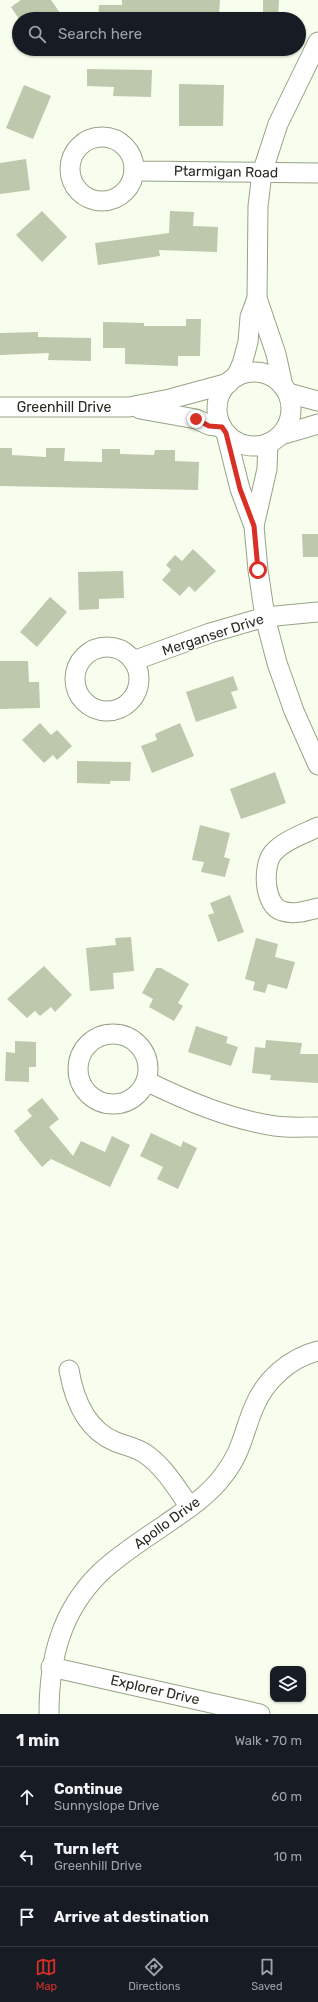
<!DOCTYPE html>
<meta charset="utf-8">
<style>
body{margin:0;font-family:Rubik,sans-serif;background:#242831;color:#f1f3f6}
.controls{position:absolute;right:12px;bottom:12px;display:grid;overflow:hidden;border-radius:8px;box-shadow:0 1px 3px #0004}
.controls button{width:36px;height:36px;display:grid;place-items:center;padding:0;border:0;border-bottom:1px solid #363941;background:#171b24;color:#f1f3f6;font:20px sans-serif}
.stop{position:absolute;width:12px;height:12px;margin:-9px;border:3px solid #d93025;border-radius:50%;background:#fff}
.stop.end{background:#d93025;border-color:#fff;box-shadow:0 1px 4px #0008}
.list{margin:0;padding:0;list-style:none}
h2{display:flex;justify-content:space-between;align-items:center;height:52px;margin:0;padding:0 16px;font-size:17px}
h2 small{font-size:13px;font-weight:400;color:#9ea1a6}
.list li{display:grid;grid-template-columns:26px 1fr auto;gap:12px;align-items:center;box-sizing:border-box;height:60px;padding:0 16px;border-top:1px solid #363941}
.list b{display:block;font-size:15px;white-space:nowrap}
.list p{margin:0;font-size:13px;white-space:nowrap;color:#9ea1a6}
.list em{font-size:13px;font-style:normal;color:#9ea1a6}
.icon{flex:none;width:22px;height:22px;fill:none;stroke:currentColor;stroke-width:2;stroke-linecap:round;stroke-linejoin:round}
.map{position:relative;flex:none;width:318px;height:1714px;overflow:hidden}
.search{position:absolute;background:#171b24;box-shadow:0 1px 3px #0004;left:12px;right:12px;top:12px;height:44px;display:flex;align-items:center;gap:10px;box-sizing:border-box;padding:0 14px;border-radius:22px;color:#9ea1a6;font-size:15px}
.sheet{height:232px;background:#171b24}
nav{display:flex;justify-content:space-around;align-items:center;box-sizing:border-box;height:56px;border-top:1px solid #363941;background:#171b24;font-size:11px;color:#9ea1a6}
nav a{display:grid;justify-items:center;gap:2px}
nav .on{color:#d93025}
.map>svg:first-child{display:block}
.building{fill:#bdc8ac}
.lines{fill:none;stroke-linecap:round;stroke-linejoin:round}
.minor-casing{stroke:#97a287;stroke-width:21}
.minor{stroke:#fff;stroke-width:19}
.route{stroke:#d93025;stroke-width:5}
.labels{text-anchor:middle;dominant-baseline:central;stroke-width:3;stroke-linejoin:round;paint-order:stroke}
.street-label{font-size:14px;fill:#272b21;stroke:#fff}
</style>
<div class="map">
<svg width="318" height="1714" viewBox="0 0 318 1714">
<rect width="100%" height="100%" fill="#f7feed"/>
<g class="building">
<polygon points="21,0 51,0 64,19 19,19 11,7"/>
<polygon points="122,0 220,0 219,14 158,12 158,19 98,19 99,5 122,5"/>
<polygon points="263,0 279,0 278,18 263,18"/>
<polygon points="87,69 152,70 151,97 113,96 114,87 87,86"/>
<polygon points="179,84 224,85 223,126 179,126"/>
<polygon points="24,85 51,96 33,139 6,128"/>
<polygon points="26,159 30,190 0,194 0,163"/>
<polygon points="42,211 67,237 42,262 16,235"/>
<polygon points="170,211 194,212 193,226 218,227 217,252 159,250 160,256 98,265 95,243 169,233"/>
<polygon points="186,319 201,319 200,356 178,356 178,366 125,364 125,348 103,348 103,322 144,323 144,326 186,326"/>
<polygon points="38,332 38,337 91,338 91,361 48,360 49,353 0,355 0,333"/>
<polygon points="0,448 12,448 12,455 46,457 46,448 65,448 64,461 102,462 102,449 120,449 120,454 154,455 155,450 175,450 175,461 199,462 198,490 0,486"/>
<polygon points="302,534 318,534 318,557 303,557"/>
<polygon points="193,549 216,571 195,592 189,586 180,596 162,580 171,570 166,565 175,555 182,561"/>
<polygon points="123,571 124,598 99,599 99,609 79,610 78,572"/>
<polygon points="50,597 67,612 37,647 20,632"/>
<polygon points="0,661 28,661 29,682 39,682 40,708 0,709"/>
<polygon points="233,676 238,690 231,692 237,708 196,722 186,692"/>
<polygon points="40,723 51,735 57,730 72,746 57,760 53,755 44,763 22,740"/>
<polygon points="180,723 194,756 152,773 141,746 157,740 155,734"/>
<polygon points="77,761 131,762 130,781 110,781 110,784 77,783"/>
<polygon points="275,772 286,803 241,819 230,789"/>
<polygon points="200,825 230,833 224,857 230,859 225,877 201,872 204,862 192,860"/>
<polygon points="230,895 244,932 218,942 208,915 214,913 210,903"/>
<polygon points="131,937 134,971 113,973 114,989 90,991 86,948 116,945 115,938"/>
<polygon points="256,938 278,944 275,957 295,962 287,989 268,984 265,993 253,990 255,982 245,979"/>
<polygon points="44,966 72,995 55,1012 51,1007 40,1016 35,1011 27,1018 7,999"/>
<polygon points="156,968 161,968 189,984 178,1003 183,1006 174,1021 149,1007 153,999 142,993"/>
<polygon points="196,1026 228,1037 226,1043 238,1047 231,1066 188,1052"/>
<polygon points="266,1040 302,1043 300,1054 318,1054 318,1083 270,1080 271,1075 252,1073 255,1047 265,1048"/>
<polygon points="15,1041 36,1042 36,1067 29,1067 29,1082 5,1081 6,1052 15,1053"/>
<polygon points="42,1098 59,1119 49,1127 73,1156 81,1141 105,1152 112,1136 130,1145 110,1187 51,1159 42,1167 19,1139 20,1139 14,1131 32,1116 27,1110"/>
<polygon points="151,1133 181,1147 183,1141 197,1148 178,1189 157,1179 163,1167 140,1156"/>
</g>
<g class="lines">
<g class="minor-casing">
<g id="minor">
<circle cx="102" cy="169" r="32"/>
<polyline points="134,169 139,171 318,173"/>
<polyline points="257,298 276,354 283,386"/>
<circle cx="254" cy="409" r="37"/>
<polyline points="236,377 242,364 248,342 250,317 257,298 258,206 262,173 278,124 318,42"/>
<polyline points="288,393 318,401"/>
<polyline points="0,407 129,407 170,399 229,383"/>
<polyline points="140,409 196,419 209,425 222,427"/>
<polyline points="226,433 240,489 254,526 258,570 265,617 277,663 294,711 318,765"/>
<polyline points="281,435 318,424"/>
<polyline points="254,526 267,469 268,443"/>
<circle cx="107" cy="679" r="32"/>
<polyline points="133,661 210,633 265,617 318,612"/>
<path d="M318 827C303 834 283 841 273 853 262 866 264 906 282 911 294 915 306 911 318 908"/>
<circle cx="113" cy="1069" r="35"/>
<path d="M146 1081C187 1101 229 1119 275 1126 289 1128 304 1127 318 1127"/>
<path d="M69 1370C74 1399 86 1430 116 1442 126 1446 138 1448 147 1455 165 1468 177 1489 190 1507"/>
<polyline points="51,1667 260,1714"/>
<path d="M49 1714C49 1661 60 1612 100 1573 120 1554 143 1540 166 1524 186 1510 208 1496 223 1476 242 1452 243 1433 254 1407 265 1380 290 1358 318 1351"/>
</g>
</g>
<use href="#minor" class="minor"/>
</g>
<g class="lines">
<polyline class="route" points="196,419 209,426 222,427 226,433 240,489 254,526 258,570"/>
</g>
<g class="labels">
<g class="street-label">
<text transform="translate(226 172) rotate(1)">Ptarmigan Road</text>
<text x="64" y="407">Greenhill Drive</text>
<text transform="translate(213 635) rotate(-18)">Merganser Drive</text>
<text transform="translate(167 1523) rotate(-36)">Apollo Drive</text>
<text transform="translate(155 1690) rotate(13)">Explorer Drive</text>
</g>
</g>
</svg>
<div class="controls">
<button><svg class="icon" aria-label="layers" viewBox="0 0 24 24"><path d="M12 4l9 5-9 5-9-5zM3 14l9 5 9-5"/></svg></button>
</div>
<div class="stop" style="left:258px;top:570px"></div>
<div class="stop end" style="left:196px;top:419px"></div>
<div class="search"><svg class="icon" aria-label="search" viewBox="0 0 24 24"><circle cx="10" cy="10" r="6"/><path d="M15 15l6 6"/></svg>Search here</div>
</div>
<section class="sheet">
<h2>1 min<small>Walk · 70 m</small></h2>
<ul class="list">
<li><svg class="icon" aria-label="ahead" viewBox="0 0 24 24"><path d="M12 20V5M6 11l6-6 6 6"/></svg><div><b>Continue</b><p>Sunnyslope Drive</p></div><em>60 m</em></li>
<li><svg class="icon" aria-label="left" viewBox="0 0 24 24"><path d="M17 20v-9H6M10 6l-5 5 5 5"/></svg><div><b>Turn left</b><p>Greenhill Drive</p></div><em>10 m</em></li>
<li><svg class="icon" aria-label="arrive" viewBox="0 0 24 24"><path d="M6 21V4h12l-3 4 3 4H6"/></svg><div><b>Arrive at destination</b></div></li>
</ul>
</section>
<nav>
<a class="on"><svg class="icon" aria-label="map" viewBox="0 0 24 24"><path d="M3 6l6-2 6 2 6-2v14l-6 2-6-2-6 2zM9 4v14M15 6v14"/></svg>Map</a>
<a><svg class="icon" aria-label="directions" viewBox="0 0 24 24"><path d="M12 3l9 9-9 9-9-9zM9 14v-3h6M13 9l2 2-2 2"/></svg>Directions</a>
<a><svg class="icon" aria-label="saved" viewBox="0 0 24 24"><path d="M7 4h10v16l-5-4-5 4z"/></svg>Saved</a>
</nav>
